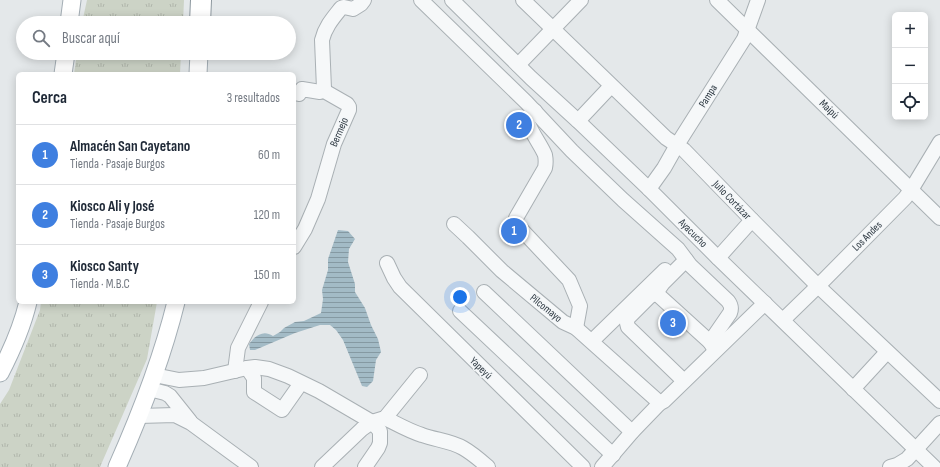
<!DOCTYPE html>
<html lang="es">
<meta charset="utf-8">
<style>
body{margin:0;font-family:"Sofia Sans Condensed",sans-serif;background:#f6f6f7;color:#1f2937}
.controls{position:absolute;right:12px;top:12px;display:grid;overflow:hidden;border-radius:6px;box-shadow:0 2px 10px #0003}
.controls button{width:36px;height:36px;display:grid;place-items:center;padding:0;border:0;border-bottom:1px solid #e0e1e3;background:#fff;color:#1f2937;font:20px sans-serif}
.you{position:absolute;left:460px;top:297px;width:14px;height:14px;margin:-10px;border:3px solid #fff;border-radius:50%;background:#1a73e8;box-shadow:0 0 0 6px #1a73e833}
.badge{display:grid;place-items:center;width:26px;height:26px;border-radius:50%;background:#c1577b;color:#fff;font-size:13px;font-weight:700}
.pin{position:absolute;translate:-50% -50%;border:2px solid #fff;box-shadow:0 1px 4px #0006}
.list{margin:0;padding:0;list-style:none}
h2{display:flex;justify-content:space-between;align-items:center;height:52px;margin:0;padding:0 16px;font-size:17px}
h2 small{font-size:13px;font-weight:400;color:#747a83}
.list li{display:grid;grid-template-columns:26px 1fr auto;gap:12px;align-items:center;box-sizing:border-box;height:60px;padding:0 16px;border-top:1px solid #e0e1e3}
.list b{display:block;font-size:15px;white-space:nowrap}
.list p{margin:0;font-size:13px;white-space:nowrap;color:#747a83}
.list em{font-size:13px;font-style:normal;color:#747a83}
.icon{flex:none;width:22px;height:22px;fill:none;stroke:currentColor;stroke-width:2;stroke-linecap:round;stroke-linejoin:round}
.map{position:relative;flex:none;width:940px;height:467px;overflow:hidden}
.search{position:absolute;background:#fff;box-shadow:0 2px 10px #0003;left:16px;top:16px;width:280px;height:44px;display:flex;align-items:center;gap:10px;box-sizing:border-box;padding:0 14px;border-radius:22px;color:#747a83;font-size:15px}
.panel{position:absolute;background:#fff;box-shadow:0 2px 10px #0003;left:16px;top:72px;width:280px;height:232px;border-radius:6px}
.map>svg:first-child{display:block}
.grass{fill:url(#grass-tufts)}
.water{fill:url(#water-rules)}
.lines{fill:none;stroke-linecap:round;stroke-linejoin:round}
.minor-casing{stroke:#a9b0b4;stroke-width:16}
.major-casing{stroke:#a4aeb5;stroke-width:19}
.highway-casing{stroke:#8d989f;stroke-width:22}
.minor{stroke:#f6f8f9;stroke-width:14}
.major{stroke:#fff;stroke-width:17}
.highway{stroke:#fff;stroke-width:20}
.labels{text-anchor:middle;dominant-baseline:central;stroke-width:3;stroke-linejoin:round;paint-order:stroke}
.street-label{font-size:11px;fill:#2d3841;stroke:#f3f6f8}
</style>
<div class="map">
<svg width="940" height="467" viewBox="0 0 940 467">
<defs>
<pattern id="grass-tufts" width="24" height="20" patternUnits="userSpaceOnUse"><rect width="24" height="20" fill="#ccd3c6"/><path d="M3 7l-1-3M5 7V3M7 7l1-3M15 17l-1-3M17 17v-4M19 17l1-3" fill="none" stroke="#b0b6ab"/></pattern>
<pattern id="water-rules" width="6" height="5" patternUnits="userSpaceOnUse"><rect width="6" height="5" fill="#a3bbc6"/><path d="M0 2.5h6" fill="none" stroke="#8599a2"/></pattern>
</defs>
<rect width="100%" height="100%" fill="#e4e8ea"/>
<g class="grass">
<polygon points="87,0 184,0 183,23 82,23"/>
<polygon points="77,53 181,53 180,74 74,74"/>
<polygon points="41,302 157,302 147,359 100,467 0,467 0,404 9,390 40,310"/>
</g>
<path class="water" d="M338 230 348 231 355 239 349 249 348 262 355 284V292L365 308 371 325 378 339 381 352 376 360 373 381 367 387 362 386 343 340 336 330 330 325H320L295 333 255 350H250L249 344C255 336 263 329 273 336L280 332 284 328 295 322 304 321 321 313 323 299 322 290 328 270V259Z"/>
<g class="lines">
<g class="minor-casing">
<g id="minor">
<path d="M421 0 526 102 572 151 623 200 678 249 690 265 728 301C731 305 732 308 730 313L710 342 715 350"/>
<polyline points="452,0 531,78 578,121 649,189 718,258 934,467"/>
<polyline points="523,0 666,138 684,150 752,220 818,286 940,401"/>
<polyline points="717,0 940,218"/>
<polyline points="518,65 581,0"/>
<polyline points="294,93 299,94 302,89 320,92 324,89"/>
<path d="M535 111C533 113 529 115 528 118 526 126 542 146 545 155 546 160 546 163 545 168L516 218V222L519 227 569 280 580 306 576 328"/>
<polyline points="578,121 611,86"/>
<polyline points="649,189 664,168 677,145 744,39 758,0"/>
<polyline points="454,224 468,237 502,271 563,322 576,328 660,403"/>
<path d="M294 247 305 229 318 199 334 144 349 110V107L347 104 326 92 324 89 322 40C325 27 333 18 341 8L344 7 353 9 361 4 364 0"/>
<polyline points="718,258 752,220"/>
<polyline points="387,263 394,278 400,287 583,467"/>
<polyline points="484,292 632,432"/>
<polyline points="656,293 710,342"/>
<polyline points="460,311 613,455"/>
<polyline points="783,320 818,286 905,198 911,190 940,142"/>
<polyline points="592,341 665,270"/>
<polyline points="247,368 254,378 254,392 282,410 301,383"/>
<polyline points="235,371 238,348 261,302"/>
<polyline points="154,375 179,380 204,378 247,368 255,367 269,369 288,376 319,391 372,422 380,431 380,443 378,448 365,467"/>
<polyline points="684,381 628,327 627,323 627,319 649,297 656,293 663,283 686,260"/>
<polyline points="149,389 165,393 170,396 190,421"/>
<polyline points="853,389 887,352"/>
<polyline points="139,416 175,415 191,423 251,467"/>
<path d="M385 418C397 424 409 431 422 435 436 440 451 441 463 448 472 453 480 460 488 467"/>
<polyline points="322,467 362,429 372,422 385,418 420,375"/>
<polyline points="602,467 632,432 660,403 664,401 765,303"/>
<polyline points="890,467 897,465 907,459 940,423"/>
</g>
</g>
<g class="major-casing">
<g id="major">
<polyline points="69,23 72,0"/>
<polyline points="63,74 66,53"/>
<polyline points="198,74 199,53"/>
<path d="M0 373C12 350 22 327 28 302"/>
<path d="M117 467C141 413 162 359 176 302"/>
</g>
</g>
<g class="highway-casing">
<polyline id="highway" points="200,23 201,0"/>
</g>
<use href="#minor" class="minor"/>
<use href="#major" class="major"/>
<use href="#highway" class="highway"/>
</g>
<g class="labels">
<g class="street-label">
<text transform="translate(708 96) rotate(-58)">Pampa</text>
<text transform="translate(829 109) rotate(44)">Maipú</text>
<text transform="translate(339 132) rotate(-67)">Bermejo</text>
<text transform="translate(732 200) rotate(46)">Julio Cortázar</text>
<text transform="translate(693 233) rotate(45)">Ayacucho</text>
<text transform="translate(867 236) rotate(-45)">Los Andes</text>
<text transform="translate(546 308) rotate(39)">Pilcomayo</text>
<text transform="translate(481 368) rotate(44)">Yapeyú</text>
</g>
</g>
</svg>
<div class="controls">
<button>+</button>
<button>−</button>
<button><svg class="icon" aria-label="locate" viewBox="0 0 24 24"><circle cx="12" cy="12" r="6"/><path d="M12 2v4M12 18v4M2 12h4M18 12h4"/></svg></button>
</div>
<div class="you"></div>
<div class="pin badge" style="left:514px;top:231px;background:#3f7fe0">1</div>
<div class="pin badge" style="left:519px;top:125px;background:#3f7fe0">2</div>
<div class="pin badge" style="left:673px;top:323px;background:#3f7fe0">3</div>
<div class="search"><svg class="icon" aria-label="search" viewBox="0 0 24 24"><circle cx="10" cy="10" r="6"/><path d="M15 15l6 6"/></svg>Buscar aquí</div>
<section class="panel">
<h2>Cerca<small>3 resultados</small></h2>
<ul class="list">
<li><span class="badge" style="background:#3f7fe0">1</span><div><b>Almacén San Cayetano</b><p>Tienda · Pasaje Burgos</p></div><em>60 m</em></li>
<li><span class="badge" style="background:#3f7fe0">2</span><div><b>Kiosco Ali y José</b><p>Tienda · Pasaje Burgos</p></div><em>120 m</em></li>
<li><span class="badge" style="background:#3f7fe0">3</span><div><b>Kiosco Santy</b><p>Tienda · M.B.C</p></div><em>150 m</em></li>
</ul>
</section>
</div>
